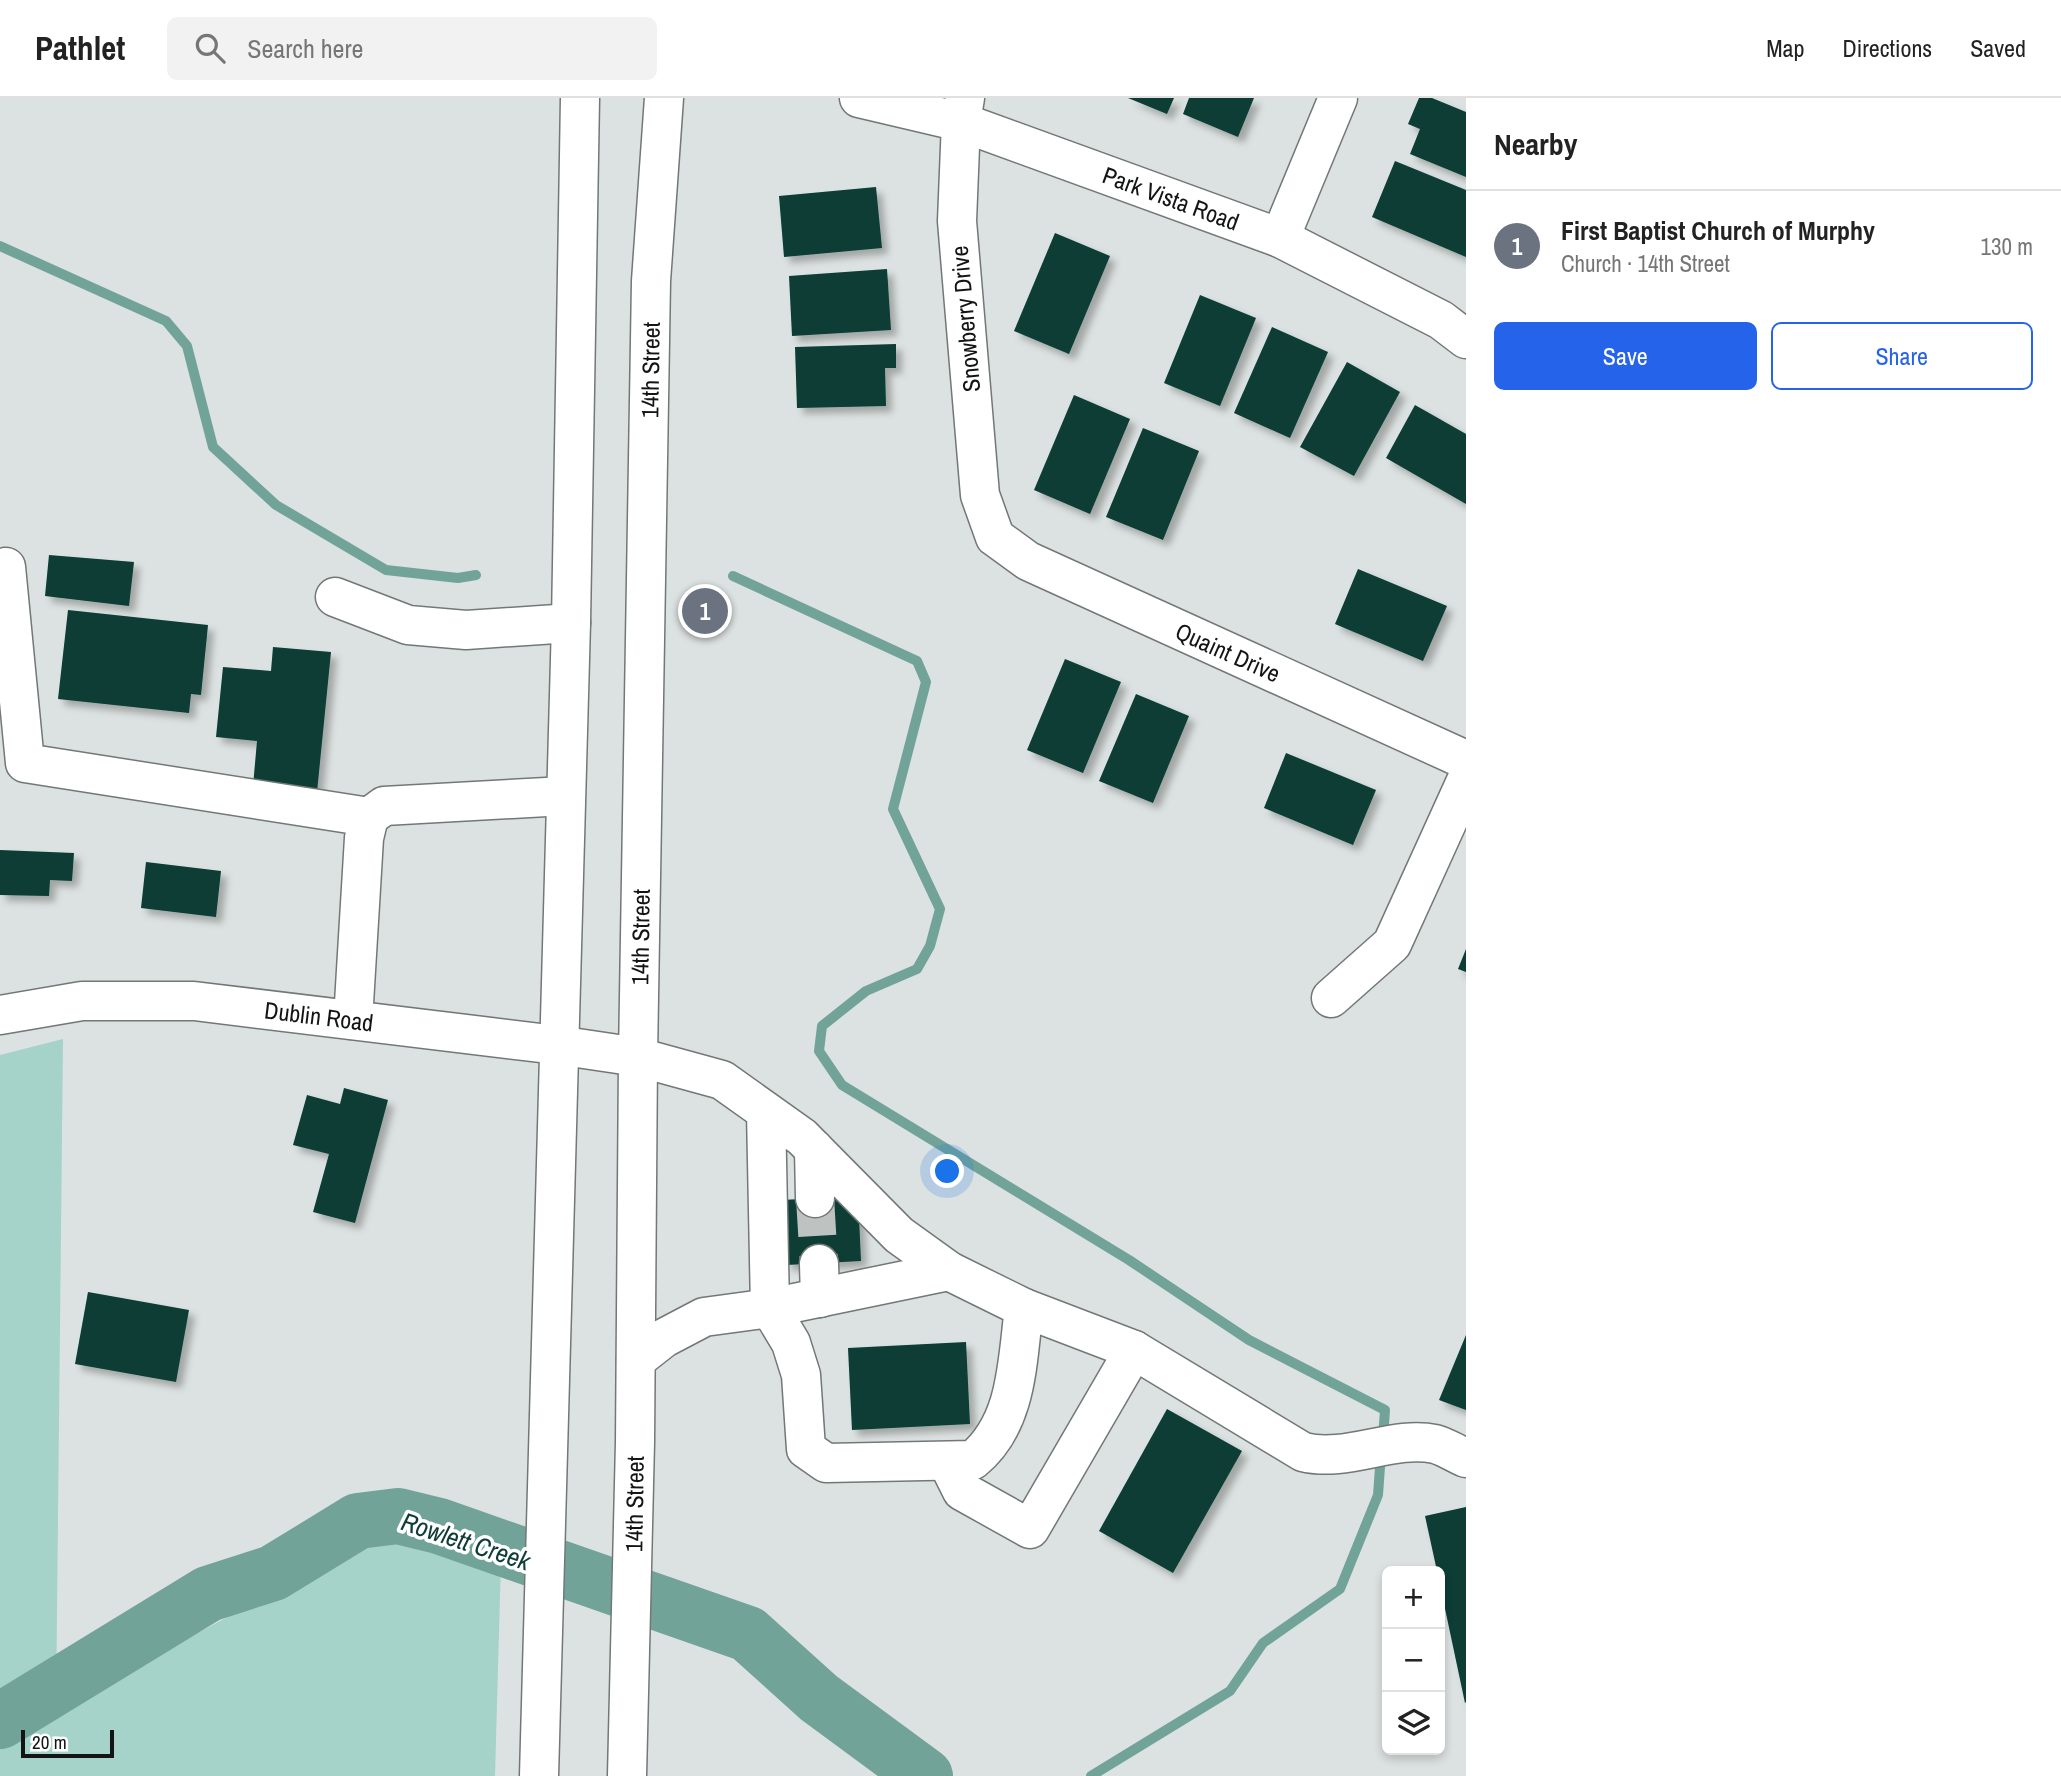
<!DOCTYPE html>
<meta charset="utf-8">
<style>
body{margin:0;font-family:"Archivo Narrow",sans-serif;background:#f2f2f2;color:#222}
.controls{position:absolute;right:21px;bottom:21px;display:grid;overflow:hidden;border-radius:10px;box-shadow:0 4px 10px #0003}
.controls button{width:63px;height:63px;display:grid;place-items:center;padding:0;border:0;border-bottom:2px solid #e0e0e0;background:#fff;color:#222;font:35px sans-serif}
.scale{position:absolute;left:21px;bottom:18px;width:93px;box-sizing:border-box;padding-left:7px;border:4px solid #131514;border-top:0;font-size:19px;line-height:24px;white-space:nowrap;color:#131514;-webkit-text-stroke:5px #fff;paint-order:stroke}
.you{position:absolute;left:948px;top:1074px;width:24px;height:24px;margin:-18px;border:5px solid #fff;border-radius:50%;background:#1a73e8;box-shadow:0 0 0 10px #1a73e833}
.badge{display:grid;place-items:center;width:46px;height:46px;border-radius:50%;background:#2563eb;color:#fff;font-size:23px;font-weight:700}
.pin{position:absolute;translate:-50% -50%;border:4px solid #fff;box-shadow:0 2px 7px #0006}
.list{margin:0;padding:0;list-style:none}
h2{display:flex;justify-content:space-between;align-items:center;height:91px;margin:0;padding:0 28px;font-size:30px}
h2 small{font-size:23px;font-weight:400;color:#767676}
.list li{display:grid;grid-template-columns:46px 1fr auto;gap:21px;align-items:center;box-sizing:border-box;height:112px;padding:0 28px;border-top:2px solid #e0e0e0}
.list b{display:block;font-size:26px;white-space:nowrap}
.list p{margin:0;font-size:23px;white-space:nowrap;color:#767676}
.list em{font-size:23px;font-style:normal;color:#767676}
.actions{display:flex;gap:14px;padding:21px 28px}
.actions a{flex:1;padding:16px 0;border:2px solid #2563eb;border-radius:10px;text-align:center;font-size:24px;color:#2563eb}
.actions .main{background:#2563eb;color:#fff}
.icon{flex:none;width:38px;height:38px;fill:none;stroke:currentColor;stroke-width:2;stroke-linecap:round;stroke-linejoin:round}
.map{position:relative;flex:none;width:1466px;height:1678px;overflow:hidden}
header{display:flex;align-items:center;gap:42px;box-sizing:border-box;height:98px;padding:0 35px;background:#fff;border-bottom:2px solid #e0e0e0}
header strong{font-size:33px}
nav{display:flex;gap:38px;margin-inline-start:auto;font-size:24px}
.search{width:490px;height:63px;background:#f2f2f2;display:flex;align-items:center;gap:18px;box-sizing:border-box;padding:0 24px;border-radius:10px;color:#767676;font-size:26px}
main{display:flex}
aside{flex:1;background:#fff}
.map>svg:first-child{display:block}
.green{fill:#a5d2c9}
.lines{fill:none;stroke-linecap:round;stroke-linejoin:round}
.stream{stroke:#72a399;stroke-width:10}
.river{stroke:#72a399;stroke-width:56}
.building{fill:#083d36;filter:url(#shadow)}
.minor-tunnel{stroke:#bec3c2;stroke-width:38;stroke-dasharray:38 19;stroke-linecap:butt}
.minor-casing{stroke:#727876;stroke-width:41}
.major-casing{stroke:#727876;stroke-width:41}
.minor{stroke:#fff;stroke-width:38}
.major{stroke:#fff;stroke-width:38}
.labels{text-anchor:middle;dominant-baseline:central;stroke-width:7;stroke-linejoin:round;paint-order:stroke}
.street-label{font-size:24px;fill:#131514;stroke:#fff}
.water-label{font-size:26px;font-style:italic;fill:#0f3d36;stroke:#fff}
</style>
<header>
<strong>Pathlet</strong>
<div class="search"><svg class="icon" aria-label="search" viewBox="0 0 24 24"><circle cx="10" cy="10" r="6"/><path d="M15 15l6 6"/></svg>Search here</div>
<nav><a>Map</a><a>Directions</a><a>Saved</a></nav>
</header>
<main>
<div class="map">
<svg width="1466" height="1678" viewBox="0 0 1466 1678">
<defs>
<filter id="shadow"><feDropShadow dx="6" dy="6" stdDeviation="3.5" flood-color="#0004"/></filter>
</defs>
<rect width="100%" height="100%" fill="#dce2e1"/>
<polygon class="green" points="63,941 56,1611 384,1435 501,1463 495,1678 0,1678 0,957"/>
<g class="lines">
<g class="stream">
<polyline points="0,148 166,223 187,248 213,349 276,407 386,472 458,480 476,477"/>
<polyline points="733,478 917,563 926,584 893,711 940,811 930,848 917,871 866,893 822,928 819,953 842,987 1129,1162 1249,1242 1385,1312 1383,1340"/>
<polyline points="1091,1678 1230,1593 1263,1545 1340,1491 1378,1397 1381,1355"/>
</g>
<polyline class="river" points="0,1623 208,1496 273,1475 358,1423 398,1418 439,1428 748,1536 819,1600 925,1678"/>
</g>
<g class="building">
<polygon points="1128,0 1174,0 1167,16"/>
<polygon points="1189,0 1254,0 1238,39 1183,16"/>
<polygon points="1419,0 1432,0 1466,14 1466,79 1410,56 1420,31 1408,26"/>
<polygon points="1395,63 1466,92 1466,159 1372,119"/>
<polygon points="876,89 882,150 784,159 779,98"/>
<polygon points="1055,135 1110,158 1069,256 1014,233"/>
<polygon points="887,171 891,232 792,238 789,178"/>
<polygon points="1200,197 1256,220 1220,308 1164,285"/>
<polygon points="1272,229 1328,254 1290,340 1234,315"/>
<polygon points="896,246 896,270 885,270 886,308 797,310 795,249"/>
<polygon points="1347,264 1400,294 1354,378 1300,349"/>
<polygon points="1074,297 1130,321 1090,416 1034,392"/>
<polygon points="1415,307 1466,336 1466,406 1386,360"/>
<polygon points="1143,330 1199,353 1163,442 1106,419"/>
<polygon points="49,457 134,464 129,508 45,498"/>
<polygon points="1358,471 1447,508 1423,563 1335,526"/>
<polygon points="68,512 208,527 201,597 191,596 189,615 58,601"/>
<polygon points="273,549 331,554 317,694 253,688 257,643 216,639 223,569 271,573"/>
<polygon points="1065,561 1121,584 1083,675 1027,652"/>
<polygon points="1136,596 1189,618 1153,705 1099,683"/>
<polygon points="1286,655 1376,692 1353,747 1264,710"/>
<polygon points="0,752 74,755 72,783 50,782 49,798 0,797"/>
<polygon points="146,764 221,773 216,819 141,810"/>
<polygon points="1466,851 1466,874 1458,871"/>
<polygon points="344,990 388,1002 355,1125 313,1114 329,1056 293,1047 307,997 340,1006"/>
<polygon points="858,1098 861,1163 786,1167 782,1102"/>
<polygon points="88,1194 189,1212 176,1284 75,1266"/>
<polygon points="1466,1237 1466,1312 1439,1302"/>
<polygon points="966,1244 970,1326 852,1332 848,1250"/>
<polygon points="1167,1311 1242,1353 1173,1475 1099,1433"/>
<polygon points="1466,1409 1466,1604 1465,1605 1440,1487 1440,1473 1437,1473 1425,1418"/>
</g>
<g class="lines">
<polyline class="minor-tunnel" points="815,1100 819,1166"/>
<g class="minor-casing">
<g id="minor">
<polyline points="859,0 961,24 1280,140 1441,222 1466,241"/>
<polyline points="965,0 961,24 957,123 980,397 995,439 1028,463 1466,662"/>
<polyline points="1280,140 1338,0"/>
<polyline points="6,469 25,665 369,719"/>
<polyline points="335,499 408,527 466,532 571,525"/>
<polyline points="1331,900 1392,846 1466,683"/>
<path d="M0 917 82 903H194L557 947 638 959 722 982 802 1039 899 1137 949 1173 1024 1210C1017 1264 1018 1325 973 1362L826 1365 806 1351 801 1277 791 1245 770 1210 766 1014"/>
<polyline points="353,922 364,740 369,719 384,708 565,698"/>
<polyline points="814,1051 815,1100"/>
<polyline points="819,1166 820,1200"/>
<path d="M1024 1210 1134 1252 1303 1354C1347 1365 1393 1337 1435 1346 1446 1349 1456 1356 1466 1360"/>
<polyline points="636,1262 664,1240 704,1219 770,1210 949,1173"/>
<polyline points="947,1363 962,1393 1030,1431 1134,1252"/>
</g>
</g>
<g class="major-casing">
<g id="major">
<polyline points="539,1678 571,525 580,0"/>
<polyline points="627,1678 635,1344 638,959 651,183 664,0"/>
</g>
</g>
<use href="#minor" class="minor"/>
<use href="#major" class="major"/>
</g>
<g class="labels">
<g class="street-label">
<text transform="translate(1171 100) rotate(20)">Park Vista Road</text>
<text transform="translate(965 221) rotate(-95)">Snowberry Drive</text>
<text transform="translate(650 272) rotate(-89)">14th Street</text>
<text transform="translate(1228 554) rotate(24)">Quaint Drive</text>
<text transform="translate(640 839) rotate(-89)">14th Street</text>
<text transform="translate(319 918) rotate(7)">Dublin Road</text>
<text transform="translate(634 1406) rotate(-89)">14th Street</text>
</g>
<g class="water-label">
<text transform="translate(466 1443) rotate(18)">Rowlett Creek</text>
</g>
</g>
</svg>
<div class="controls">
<button>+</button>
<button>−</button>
<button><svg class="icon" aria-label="layers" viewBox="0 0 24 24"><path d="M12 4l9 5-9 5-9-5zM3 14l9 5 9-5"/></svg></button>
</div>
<div class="scale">20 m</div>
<div class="you"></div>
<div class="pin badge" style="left:705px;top:513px;background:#6b7280">1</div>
</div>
<aside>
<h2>Nearby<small></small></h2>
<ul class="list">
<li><span class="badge" style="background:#6b7280">1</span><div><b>First Baptist Church of Murphy</b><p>Church · 14th Street</p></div><em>130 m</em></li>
</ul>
<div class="actions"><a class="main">Save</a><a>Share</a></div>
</aside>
</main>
